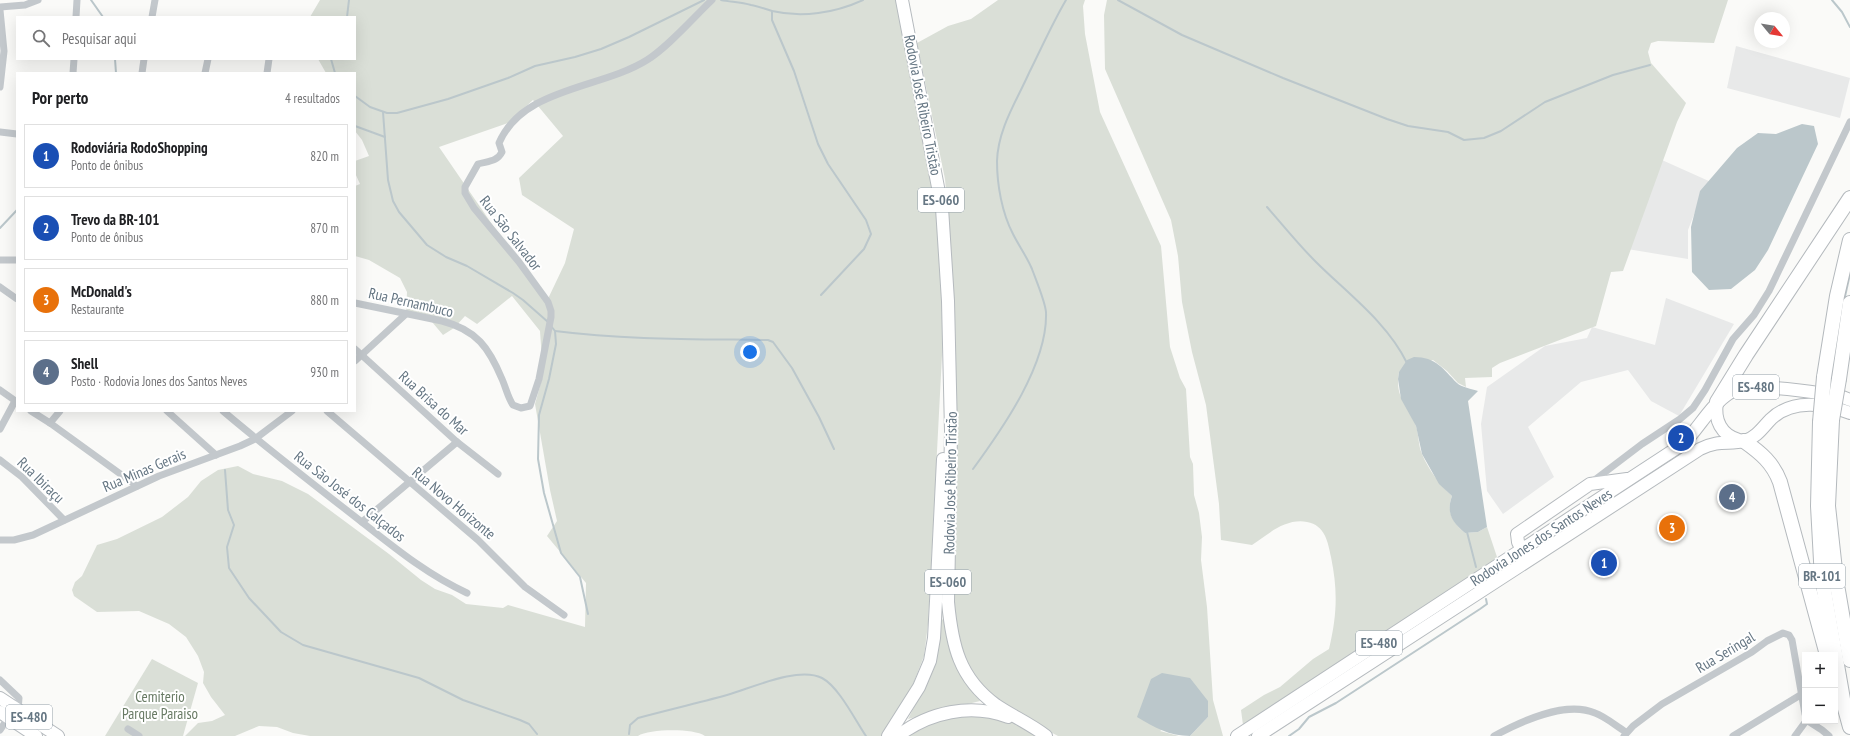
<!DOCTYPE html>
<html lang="pt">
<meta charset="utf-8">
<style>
body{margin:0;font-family:"PT Sans Narrow",sans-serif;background:#f6f6f6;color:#202124}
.controls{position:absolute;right:12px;bottom:12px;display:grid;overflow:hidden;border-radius:0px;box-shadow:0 4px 16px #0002}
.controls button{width:36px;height:36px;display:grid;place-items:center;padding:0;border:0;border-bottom:1px solid #e0e0e0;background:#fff;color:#202124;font:20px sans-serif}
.compass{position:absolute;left:1754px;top:12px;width:36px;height:36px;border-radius:50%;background:#fff;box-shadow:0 4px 16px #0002;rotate:120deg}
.you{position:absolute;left:750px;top:352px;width:14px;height:14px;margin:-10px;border:3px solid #fff;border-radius:50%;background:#1a73e8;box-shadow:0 0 0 6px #1a73e833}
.badge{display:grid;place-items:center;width:26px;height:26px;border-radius:50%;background:#e4572e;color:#fff;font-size:13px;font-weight:700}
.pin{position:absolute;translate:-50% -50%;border:2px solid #fff;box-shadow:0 1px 4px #0006}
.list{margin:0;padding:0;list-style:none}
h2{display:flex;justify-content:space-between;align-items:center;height:52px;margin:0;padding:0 16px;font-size:17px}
h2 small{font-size:13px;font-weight:400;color:#757577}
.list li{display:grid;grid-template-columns:26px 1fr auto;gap:12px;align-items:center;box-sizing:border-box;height:64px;margin:0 8px 8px;padding:0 8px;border:1px solid #e0e0e0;border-radius:0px}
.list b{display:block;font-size:15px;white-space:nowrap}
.list p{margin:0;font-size:13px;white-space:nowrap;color:#757577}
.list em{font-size:13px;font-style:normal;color:#757577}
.icon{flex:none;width:22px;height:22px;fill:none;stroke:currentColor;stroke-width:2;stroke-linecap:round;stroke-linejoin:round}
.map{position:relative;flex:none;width:1850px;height:736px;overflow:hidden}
.search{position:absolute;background:#fff;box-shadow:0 4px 16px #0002;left:16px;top:16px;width:340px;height:44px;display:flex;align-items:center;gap:10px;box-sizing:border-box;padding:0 14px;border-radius:0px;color:#757577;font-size:15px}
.panel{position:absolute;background:#fff;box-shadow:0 4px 16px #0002;left:16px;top:72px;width:340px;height:340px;border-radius:0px}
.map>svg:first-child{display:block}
.built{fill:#e8e9e9}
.green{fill:#dadfd7;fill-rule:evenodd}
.water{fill:#bbc7cb}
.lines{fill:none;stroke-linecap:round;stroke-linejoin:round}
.stream{stroke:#bbc7cb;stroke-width:2}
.primary-casing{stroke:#b5babe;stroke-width:14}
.highway-casing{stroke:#b4b9bd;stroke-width:16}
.street{stroke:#c3c8cc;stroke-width:7}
.primary{stroke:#fff;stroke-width:12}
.highway{stroke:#fff;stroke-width:14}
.highway-bridge-casing{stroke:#b4b9bd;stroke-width:16;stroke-linecap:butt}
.highway-bridge{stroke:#fff;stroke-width:14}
.labels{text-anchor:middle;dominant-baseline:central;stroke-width:4;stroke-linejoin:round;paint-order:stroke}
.shield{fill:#fff;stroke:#939fa8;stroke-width:1}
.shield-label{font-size:14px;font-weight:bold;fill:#657683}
.street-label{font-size:15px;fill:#657683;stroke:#fff}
.park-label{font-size:15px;fill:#687a64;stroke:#fff}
</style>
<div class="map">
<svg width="1850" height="736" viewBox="0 0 1850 736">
<rect width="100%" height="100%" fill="#fafaf8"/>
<g class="built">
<polygon points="1736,46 1850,78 1840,118 1727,88"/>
<polygon points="1653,156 1711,182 1700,199 1688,230 1688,259 1615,247"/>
<polygon points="1666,298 1734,324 1679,416 1651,401 1628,370 1581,382 1528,427 1554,477 1503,514 1487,491 1481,424 1487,387 1545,346 1587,338 1592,327 1655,345"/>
</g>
<g class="green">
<path d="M320 0H897L935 180 944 317 928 624 924 656 912 687 884 736H705C693 728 649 729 638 736H310L293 733 277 727 259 726 235 736H185L198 723 212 721 225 715 211 697 203 683 204 672 198 656 186 637 169 624 139 611 97 612 74 596 72 590 75 582 82 576 97 545 117 539 162 517 188 497 201 481 218 470 238 466 253 474 282 481 308 494 389 554 421 580 435 589 452 595 466 604 503 608 508 605 585 627 586 583 547 536 557 521 550 490 535 404 543 375 540 331 512 296 477 324 465 316 454 328 443 335 427 316 406 313 407 292 400 278 369 260 355 256V186L360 184 355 173V161L369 156 362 140 355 131V73H326L318 59H355V17H310ZM533 100 563 136 519 178 522 195 574 229 565 263 546 303 439 147 508 123Z"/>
<polygon points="998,0 1085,0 1083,6 1085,34 1100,112 1161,246 1170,347 1180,378 1186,389 1190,457 1193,464 1194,495 1199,513 1202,537 1201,560 1207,607 1213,700 1223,736 1190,736 1208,717 1208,701 1160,731 1179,736 1058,736 999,704 963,662 954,624 953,525 956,419 955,317 951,248 945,179 917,43 948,26 971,19"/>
<path d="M1107 0H1728L1714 43 1658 41 1651 43 1648 52 1651 63 1686 103 1677 122 1623 271 1611 272 1596 326 1500 363 1492 368V377L1465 378 1466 387 1458 383 1447 371 1433 360 1399 372C1394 399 1409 405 1416 426 1419 435 1418 445 1422 454 1428 469 1440 485 1452 496 1446 512 1453 523 1465 533L1478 532 1487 527 1498 560 1243 725 1241 710 1264 695 1280 687 1313 659 1329 649C1337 615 1338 591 1331 557 1328 542 1325 525 1307 522 1286 518 1268 534 1252 545L1221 540 1219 504 1206 405 1192 352 1182 302 1178 256 1171 220 1105 69 1104 15Z"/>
<polygon points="943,619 947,622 967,682 980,701 908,719 934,667 940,622"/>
<polygon points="152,659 198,683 183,736 105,736"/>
<path d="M972 715C997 717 1018 719 1039 736H909C927 720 949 718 972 715Z"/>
</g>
<g class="water">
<polygon points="1802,124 1814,126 1818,144 1768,250 1755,270 1731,289 1709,290 1692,272 1691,227 1700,191 1737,148 1758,133 1776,134"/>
<path d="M1414 357C1436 357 1443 369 1457 383 1461 387 1472 389 1478 391L1468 401 1487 527 1478 532 1465 533C1452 522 1446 513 1452 496L1439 484 1422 454 1416 426 1401 399 1398 379 1399 372 1407 360Z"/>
<path d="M1162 673 1190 678 1208 701V717L1190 736C1169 736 1154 727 1137 717L1151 679Z"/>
</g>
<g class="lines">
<g class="stream">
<polyline points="91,0 103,17"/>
<path d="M721 0C731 2 741 2 751 5 758 6 765 9 772 11 802 18 835 13 863 0"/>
<polyline points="1118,0 1182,35 1283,78 1387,119 1408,126 1448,132 1464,140 1484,138 1501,131 1545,102 1613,75 1650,65"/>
<polyline points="1832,0 1842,12 1850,27"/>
<polyline points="772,11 772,20 794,71 818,144 828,164 866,220 871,234 864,249 821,295"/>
<polyline points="347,17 349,0"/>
<polyline points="115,59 116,73"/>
<polyline points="331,59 335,73"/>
<polyline points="355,96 370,107 387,113 397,113 448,99 508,78 535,66 575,57 601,49 629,37 704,0"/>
<polyline points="383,112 388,180 393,201 399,212 427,245 446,257 467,266 513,293 523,300 548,322"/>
<polyline points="355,126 385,137"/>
<path d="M1267 207C1283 225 1298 244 1316 262 1347 293 1387 322 1407 363"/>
<polyline points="0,228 17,210"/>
<polyline points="1844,301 1850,274"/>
<polyline points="551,326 555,331 556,344 549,379 539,415 538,459 544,493 561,553 580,577 588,614"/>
<path d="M555 331C626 340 697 339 768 340L773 342 792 368 819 417 834 449"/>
<path d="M973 469C1003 428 1048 364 1046 312 1045 301 1036 280 1032 269 1027 257 1019 246 1013 234 1002 213 997 185 997 161 998 129 1016 102 1029 73 1041 49 1052 24 1066 0"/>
<polyline points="225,470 228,510 234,525 227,547 229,568 249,598 281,632 303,645 419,678 463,700 520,720 529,724 537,734"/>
<polyline points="1467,532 1476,567"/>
<path d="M629 734 630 725 638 718C668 710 698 703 727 695 752 688 798 666 822 678 839 687 855 720 866 736"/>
<polyline points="1289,736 1299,729 1309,717 1336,703 1480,609 1487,604 1486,599"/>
</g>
<g class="primary-casing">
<g id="primary">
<path d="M902 0 942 208 948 301 951 431 948 602C952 645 959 678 996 705 1012 716 1031 724 1046 736"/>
<path d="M1717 402C1714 420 1721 435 1739 440"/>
<polyline points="1525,556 1518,542 1517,534 1520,532 1590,484 1627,479"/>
<polyline points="0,698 58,736"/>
<polyline points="0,712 36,736"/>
<polyline points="888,736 919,687 930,661 934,638 936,601 943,459"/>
<path d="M898 736C929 712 971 703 1008 717"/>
<path d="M1237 736 1683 444C1699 428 1710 406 1728 394 1748 380 1814 393 1840 396L1850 400"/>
<path d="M1258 736 1700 449C1720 439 1728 445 1745 441 1757 437 1763 427 1771 419 1792 399 1825 403 1850 413"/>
</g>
</g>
<g class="highway-casing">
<g id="highway">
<polyline points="1824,377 1837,296 1850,240"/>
<polyline points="1839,379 1850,303"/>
<polyline points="1717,402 1746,355 1850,198"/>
<polyline points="1832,420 1828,506 1836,579 1850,660"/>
<polyline points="1820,422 1818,506 1822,579 1844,705 1850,727"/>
<path d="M1744 441C1761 453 1773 463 1780 482L1827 655"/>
</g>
</g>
<g class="street">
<polyline points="0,7 25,5 38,0"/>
<polyline points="0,10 4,51 0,87"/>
<polyline points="76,17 77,0"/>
<polyline points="152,17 155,0"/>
<polyline points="73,73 74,59"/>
<polyline points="142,73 144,59"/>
<polyline points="205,73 208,59"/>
<polyline points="267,73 269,59"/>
<polyline points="0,132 17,134"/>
<polyline points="0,260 17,260"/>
<polyline points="0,287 17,299"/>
<path d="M355 303 442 321C477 330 489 348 502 379 506 388 508 398 513 405L521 408 530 406 539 379 551 317V311L548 302 519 262 474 208 465 193V187L478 164C488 161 497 162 502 152L499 143C523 87 601 89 647 60 668 47 693 18 712 0"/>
<polyline points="355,349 457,442 498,474"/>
<polyline points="355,361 406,314"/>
<polyline points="0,390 17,402"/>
<polyline points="31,411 50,423 137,486"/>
<polyline points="167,411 216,455"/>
<path d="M223 411C269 450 316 486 363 523 396 549 428 575 467 593"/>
<polyline points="327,411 478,540 525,587 564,615"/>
<polyline points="50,423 60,411"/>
<polyline points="0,429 15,401"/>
<polyline points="0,460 22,477 64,520"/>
<polyline points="1592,482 1642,444 1680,419 1693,408 1705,390 1733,339 1754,315 1769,291 1850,122"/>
<polyline points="362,522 457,442"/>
<polyline points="0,540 14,540 33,535 159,476 240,446 255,439 292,411"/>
<polyline points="0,680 19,698 18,710"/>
<polyline points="1808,721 1822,730 1829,736"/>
<polyline points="128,729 139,736"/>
<polyline points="0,730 8,718"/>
<path d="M1494 736C1520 722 1565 700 1595 713 1606 717 1616 726 1626 732"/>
<polyline points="1624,736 1633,726 1662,704 1752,652 1767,641 1783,633 1789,635 1792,640 1805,714"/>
<polyline points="1733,736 1802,694"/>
<polyline points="1795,736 1806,721"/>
</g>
<use href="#primary" class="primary"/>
<use href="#highway" class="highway"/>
<g class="highway-bridge-casing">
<g id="highway-bridge">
<polyline points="1832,420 1839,379"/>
<polyline points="1820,422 1824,377"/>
</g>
</g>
<use href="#highway-bridge" class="highway-bridge"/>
</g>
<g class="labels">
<g class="shield">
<rect x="918" y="188" width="46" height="24" rx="3"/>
<rect x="1733" y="375" width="46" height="24" rx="3"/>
<rect x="1799" y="564" width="46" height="24" rx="3"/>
<rect x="925" y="570" width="46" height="24" rx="3"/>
<rect x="1356" y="631" width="46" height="24" rx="3"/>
<rect x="6" y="705" width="46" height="24" rx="3"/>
</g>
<g class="shield-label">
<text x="941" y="200">ES-060</text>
<text x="1756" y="387">ES-480</text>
<text x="1822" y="576">BR-101</text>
<text x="948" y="582">ES-060</text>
<text x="1379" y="643">ES-480</text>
<text x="29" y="717">ES-480</text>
</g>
<g class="street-label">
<text transform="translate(923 105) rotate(79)">Rodovia José Ribeiro Tristão</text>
<text transform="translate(511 233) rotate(52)">Rua São Salvador</text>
<text transform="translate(411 302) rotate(13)">Rua Pernambuco</text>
<text transform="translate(434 403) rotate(42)">Rua Brisa do Mar</text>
<text transform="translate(144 470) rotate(-23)">Rua Minas Gerais</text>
<text transform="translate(41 480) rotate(44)">Rua Ibiraçu</text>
<text transform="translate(950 483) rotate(-89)">Rodovia José Ribeiro Tristão</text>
<text transform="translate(350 496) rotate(38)">Rua São José dos Calçados</text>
<text transform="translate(454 503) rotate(40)">Rua Novo Horizonte</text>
<text transform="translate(1541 537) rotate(-33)">Rodovia Jones dos Santos Neves</text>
<text transform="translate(1725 652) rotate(-31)">Rua Seringal</text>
</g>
<g class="park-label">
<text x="160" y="696">Cemiterio<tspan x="160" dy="17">Parque Paraiso</tspan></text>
</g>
</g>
</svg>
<div class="controls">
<button>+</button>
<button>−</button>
</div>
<svg class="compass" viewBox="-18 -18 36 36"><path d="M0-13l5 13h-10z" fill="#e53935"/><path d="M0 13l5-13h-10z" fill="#757577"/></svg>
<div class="you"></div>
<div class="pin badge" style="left:1604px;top:563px;background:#1a4fb4">1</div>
<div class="pin badge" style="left:1681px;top:438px;background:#1a4fb4">2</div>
<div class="pin badge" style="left:1672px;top:528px;background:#e8710a">3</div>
<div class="pin badge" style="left:1732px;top:497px;background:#5c6f8a">4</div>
<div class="search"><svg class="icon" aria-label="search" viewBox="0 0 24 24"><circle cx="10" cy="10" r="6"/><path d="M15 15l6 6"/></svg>Pesquisar aqui</div>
<section class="panel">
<h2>Por perto<small>4 resultados</small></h2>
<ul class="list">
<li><span class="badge" style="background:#1a4fb4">1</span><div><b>Rodoviária RodoShopping</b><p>Ponto de ônibus</p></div><em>820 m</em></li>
<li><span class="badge" style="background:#1a4fb4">2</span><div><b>Trevo da BR-101</b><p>Ponto de ônibus</p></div><em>870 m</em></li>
<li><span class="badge" style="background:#e8710a">3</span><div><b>McDonald's</b><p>Restaurante</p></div><em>880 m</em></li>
<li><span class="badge" style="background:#5c6f8a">4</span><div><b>Shell</b><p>Posto · Rodovia Jones dos Santos Neves</p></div><em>930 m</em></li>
</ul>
</section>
</div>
